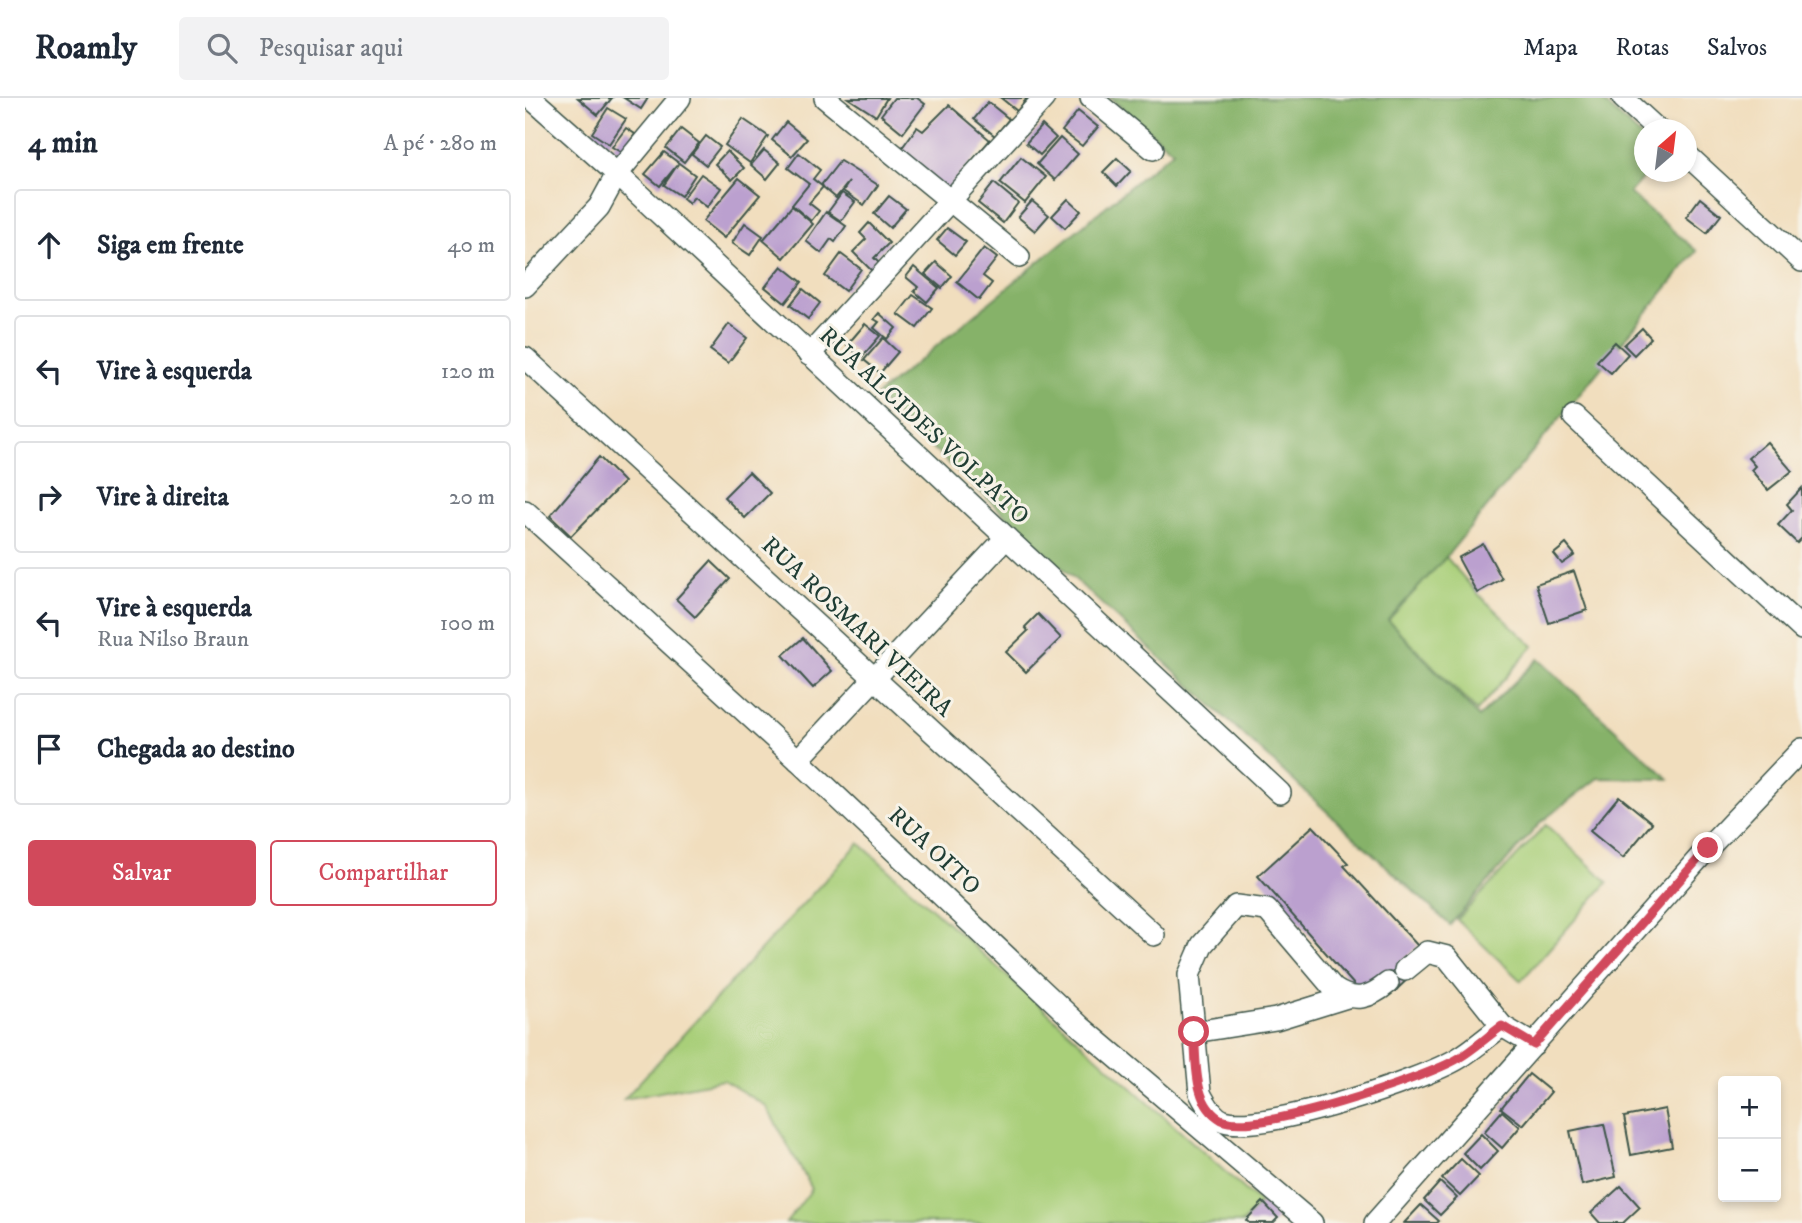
<!DOCTYPE html>
<html lang="pt">
<meta charset="utf-8">
<style>
body{margin:0;font-family:"IM FELL DW Pica",serif;background:#f2f2f3;color:#1f2937}
.controls{position:absolute;right:21px;bottom:21px;display:grid;overflow:hidden;border-radius:7px;box-shadow:0 4px 10px #0003}
.controls button{width:63px;height:63px;display:grid;place-items:center;padding:0;border:0;border-bottom:2px solid #e0e1e3;background:#fff;color:#1f2937;font:35px sans-serif}
.compass{position:absolute;left:1109px;top:21px;width:63px;height:63px;border-radius:50%;background:#fff;box-shadow:0 4px 10px #0003;rotate:28deg}
.stop{position:absolute;width:21px;height:21px;margin:-16px;border:5px solid #d1495b;border-radius:50%;background:#fff}
.stop.end{background:#d1495b;border-color:#fff;box-shadow:0 2px 7px #0008}
.list{margin:0;padding:0;list-style:none}
h2{display:flex;justify-content:space-between;align-items:center;height:91px;margin:0;padding:0 28px;font-size:30px}
h2 small{font-size:23px;font-weight:400;color:#747a83}
.list li{display:grid;grid-template-columns:46px 1fr auto;gap:21px;align-items:center;box-sizing:border-box;height:112px;margin:0 14px 14px;padding:0 14px;border:2px solid #e0e1e3;border-radius:7px}
.list b{display:block;font-size:26px;white-space:nowrap}
.list p{margin:0;font-size:23px;white-space:nowrap;color:#747a83}
.list em{font-size:23px;font-style:normal;color:#747a83}
.actions{display:flex;gap:14px;padding:21px 28px}
.actions a{flex:1;padding:16px 0;border:2px solid #d1495b;border-radius:7px;text-align:center;font-size:24px;color:#d1495b}
.actions .main{background:#d1495b;color:#fff}
.icon{flex:none;width:38px;height:38px;fill:none;stroke:currentColor;stroke-width:2;stroke-linecap:round;stroke-linejoin:round}
.map{position:relative;flex:none;width:1277px;height:1125px;overflow:hidden}
header{display:flex;align-items:center;gap:42px;box-sizing:border-box;height:98px;padding:0 35px;background:#fff;border-bottom:2px solid #e0e1e3}
header strong{font-size:33px}
nav{display:flex;gap:38px;margin-inline-start:auto;font-size:24px}
.search{width:490px;height:63px;background:#f2f2f3;display:flex;align-items:center;gap:18px;box-sizing:border-box;padding:0 24px;border-radius:7px;color:#747a83;font-size:26px}
main{display:flex}
aside{flex:1;background:#fff}
.map>svg:first-child{display:block}
.green{fill:#a9cf79;stroke:#648656;stroke-width:2}
.forest{fill:#86b269;stroke:#52784e;stroke-width:2}
.building{fill:#bba0cf}
.lines{fill:none;stroke-linecap:round;stroke-linejoin:round}
.minor-casing{stroke:#3e5549;stroke-width:24}
.minor{stroke:#fff;stroke-width:21}
.route{stroke:#d1495b;stroke-width:9}
.labels{text-anchor:middle;dominant-baseline:central;stroke-width:6;stroke-linejoin:round;paint-order:stroke}
.street-label{font-size:24px;fill:#1f3d34;stroke:#f7f3e8}
</style>
<header>
<strong>Roamly</strong>
<div class="search"><svg class="icon" aria-label="search" viewBox="0 0 24 24"><circle cx="10" cy="10" r="6"/><path d="M15 15l6 6"/></svg>Pesquisar aqui</div>
<nav><a>Mapa</a><a>Rotas</a><a>Salvos</a></nav>
</header>
<main>
<aside>
<h2>4 min<small>A pé · 280 m</small></h2>
<ul class="list">
<li><svg class="icon" aria-label="ahead" viewBox="0 0 24 24"><path d="M12 20V5M6 11l6-6 6 6"/></svg><div><b>Siga em frente</b></div><em>40 m</em></li>
<li><svg class="icon" aria-label="left" viewBox="0 0 24 24"><path d="M17 20v-9H6M10 6l-5 5 5 5"/></svg><div><b>Vire à esquerda</b></div><em>120 m</em></li>
<li><svg class="icon" aria-label="right" viewBox="0 0 24 24"><path d="M7 20v-9h11M14 6l5 5-5 5"/></svg><div><b>Vire à direita</b></div><em>20 m</em></li>
<li><svg class="icon" aria-label="left" viewBox="0 0 24 24"><path d="M17 20v-9H6M10 6l-5 5 5 5"/></svg><div><b>Vire à esquerda</b><p>Rua Nilso Braun</p></div><em>100 m</em></li>
<li><svg class="icon" aria-label="arrive" viewBox="0 0 24 24"><path d="M6 21V4h12l-3 4 3 4H6"/></svg><div><b>Chegada ao destino</b></div></li>
</ul>
<div class="actions"><a class="main">Salvar</a><a>Compartilhar</a></div>
</aside>
<div class="map">
<svg width="1277" height="1125" viewBox="0 0 1277 1125">
<rect width="100%" height="100%" fill="#f7f3e8"/>
<filter id="ink" filterUnits="userSpaceOnUse"><feTurbulence type="fractalNoise" baseFrequency=".0143" numOctaves="2"/><feDisplacementMap in="SourceGraphic" scale="14" xChannelSelector="R" yChannelSelector="G"/><feConvolveMatrix kernelMatrix="1 2 1 2 8 2 1 2 1" color-interpolation-filters="sRGB"/></filter>
<filter id="wash" filterUnits="userSpaceOnUse"><feTurbulence type="fractalNoise" baseFrequency=".00686" numOctaves="4" result="noise"/><feDisplacementMap in="SourceGraphic" scale="28" xChannelSelector="R" yChannelSelector="G"/><feGaussianBlur stdDeviation="1.57" result="paint"/><feColorMatrix in="noise" values="0 0 0 0 0 0 0 0 0 0 0 0 0 0 0 0 0 1.4 0 .05"/><feComposite in="paint" operator="in"/></filter>
<g filter="url(#wash)">
<rect width="100%" height="100%" fill="#f1debe"/>
<g class="green">
<polygon points="921,459 952,495 1008,548 952,613 863,522"/>
<polygon points="1021,727 1083,784 996,883 932,822"/>
<polygon points="334,745 735,1105 718,1125 261,1125 287,1091 241,1008 198,982 99,1001"/>
</g>
<polygon class="forest" points="585,0 1074,0 1119,41 1120,74 1123,74 1104,95 1172,153 921,459 863,522 954,619 1013,561 1144,681 1073,680 1016,724 925,827 351,298 648,53"/>
<g id="blocks">
<g class="building">
<polygon points="53,0 87,0 73,17"/>
<polygon points="99,0 123,0 116,11"/>
<polygon points="323,0 362,0 351,18"/>
<polygon points="369,0 392,0 400,6 378,35 356,17"/>
<polygon points="476,0 502,0 492,13"/>
<polygon points="463,4 484,21 470,38 449,21"/>
<polygon points="424,7 465,42 421,93 374,54 392,29 398,33"/>
<polygon points="83,10 101,21 84,46 67,35"/>
<polygon points="553,13 573,29 557,48 537,33"/>
<polygon points="218,21 243,38 225,65 200,47"/>
<polygon points="261,24 282,41 267,58 247,42"/>
<polygon points="517,27 531,40 515,57 501,45"/>
<polygon points="101,30 110,36 97,55 87,49"/>
<polygon points="156,31 174,45 159,64 141,50"/>
<polygon points="181,38 195,49 181,67 167,56"/>
<polygon points="535,40 553,56 530,82 512,66"/>
<polygon points="239,52 255,65 242,81 226,67"/>
<polygon points="202,53 219,70 207,82 190,66"/>
<polygon points="139,54 170,77 156,98 139,87 153,66 135,88 120,76"/>
<polygon points="274,55 295,72 288,81 298,89 284,105 294,113 286,123 267,107 284,86 263,70"/>
<polygon points="496,59 521,79 500,105 475,85"/>
<polygon points="592,60 606,73 592,88 578,74"/>
<polygon points="315,63 353,87 339,107 318,93 324,84 311,100 298,89 297,86"/>
<polygon points="176,76 196,90 182,109 169,99 164,105 158,100"/>
<polygon points="214,80 235,97 199,140 178,123"/>
<polygon points="469,85 493,105 478,125 453,105"/>
<polygon points="317,95 330,104 316,123 303,114"/>
<polygon points="364,98 381,111 365,130 349,116"/>
<polygon points="1175,100 1196,117 1182,135 1161,119"/>
<polygon points="543,101 556,113 540,130 527,118"/>
<polygon points="507,103 524,117 510,133 493,119"/>
<polygon points="267,108 288,126 259,160 238,142"/>
<polygon points="301,114 321,128 310,144 306,141 296,155 281,143"/>
<polygon points="220,125 238,138 225,157 207,145"/>
<polygon points="344,125 364,145 349,160 355,166 348,174 328,154 341,141 335,135"/>
<polygon points="422,130 441,144 430,157 412,142"/>
<polygon points="459,150 472,160 458,178 467,185 454,202 432,184"/>
<polygon points="316,156 336,171 320,193 300,178"/>
<polygon points="411,164 427,178 417,190 400,176"/>
<polygon points="257,168 277,184 260,205 240,189"/>
<polygon points="389,169 414,190 402,204 389,193 393,189 381,179"/>
<polygon points="278,191 295,205 283,221 265,207"/>
<polygon points="388,197 407,210 392,230 373,216"/>
<polygon points="354,215 371,230 362,241 349,230 354,224 349,221"/>
<polygon points="204,226 222,240 203,265 185,252"/>
<polygon points="340,226 355,238 336,260 322,247"/>
<polygon points="1117,230 1126,240 1109,257 1099,247"/>
<polygon points="358,240 373,254 355,275 339,262"/>
<polygon points="1090,244 1103,256 1086,275 1072,263"/>
<polygon points="1242,344 1267,373 1243,392 1226,372 1230,368 1223,360"/>
<polygon points="74,359 99,384 46,438 25,418"/>
<polygon points="224,374 245,395 220,420 199,399"/>
<polygon points="1277,390 1277,440 1272,445 1253,427 1267,412 1262,406"/>
<polygon points="958,446 977,481 952,495 933,460"/>
<polygon points="1041,446 1050,457 1037,466 1029,456"/>
<polygon points="186,463 205,481 170,519 151,501"/>
<polygon points="1049,473 1062,512 1024,525 1011,486"/>
<polygon points="513,516 536,540 501,574 481,554 503,533 500,529"/>
<polygon points="278,540 307,573 288,590 258,557"/>
<polygon points="1094,698 1127,725 1098,760 1065,733"/>
<polygon points="788,728 823,765 819,768 893,848 874,865 886,878 870,893 857,879 838,897 733,778"/>
<polygon points="1004,976 1026,994 998,1027 976,1010"/>
<polygon points="1140,1011 1147,1049 1106,1057 1099,1019"/>
<polygon points="977,1013 995,1029 977,1050 959,1034"/>
<polygon points="1079,1026 1091,1079 1057,1087 1045,1033"/>
<polygon points="956,1036 973,1053 955,1072 938,1055"/>
<polygon points="936,1061 954,1078 935,1098 917,1081"/>
<polygon points="915,1084 932,1100 915,1117 899,1102"/>
<polygon points="1096,1088 1115,1109 1098,1125 1075,1125 1066,1115"/>
<polygon points="738,1104 753,1120 748,1125 724,1125 721,1122"/>
<polygon points="896,1107 914,1123 912,1125 879,1125"/>
</g>
</g>
</g>
<g filter="url(#ink)">
<use href="#blocks" fill-opacity="0" stroke="#3e5549" stroke-width="2"/>
<g class="lines">
<g class="minor-casing">
<g id="minor">
<polyline points="6,0 92,76 755,695"/>
<polyline points="300,0 494,159"/>
<polyline points="566,0 628,51"/>
<polyline points="1098,0 1133,32"/>
<polyline points="1162,57 1277,163"/>
<polyline points="0,188 74,109 92,76 155,0"/>
<polyline points="284,257 519,0"/>
<polyline points="0,260 629,837"/>
<polyline points="1049,319 1277,531"/>
<polyline points="0,413 273,662 556,929 787,1125"/>
<polyline points="273,662 481,440"/>
<polyline points="880,872 902,854 922,859 977,928 1009,947"/>
<path d="M863 885C845 900 830 905 809 891L742 812 711 808 677 847 664 877 675 995C680 1005 688 1019 699 1023 738 1035 898 982 934 960 949 951 963 938 977 928"/>
<polyline points="669,934 751,921 822,899"/>
<polyline points="850,1125 1183,750 1277,651"/>
</g>
</g>
<use href="#minor" class="minor"/>
</g>
</g>
<g class="lines" filter="url(#ink)">
<path class="route" d="M669 934C672 962 667 1006 697 1022 729 1038 901 980 934 960 949 951 963 938 977 928L1009 947 1183 750"/>
</g>
<g class="labels">
<g class="street-label">
<text transform="translate(399 328) rotate(43)">RUA ALCIDES VOLPATO</text>
<text transform="translate(332 529) rotate(43)">RUA ROSMARI VIEIRA</text>
<text transform="translate(409 753) rotate(43)">RUA OITO</text>
</g>
</g>
</svg>
<div class="controls">
<button>+</button>
<button>−</button>
</div>
<svg class="compass" viewBox="-18 -18 36 36"><path d="M0-13l5 13h-10z" fill="#e53935"/><path d="M0 13l5-13h-10z" fill="#747a83"/></svg>
<div class="stop" style="left:669px;top:934px"></div>
<div class="stop end" style="left:1183px;top:750px"></div>
</div>
</main>
